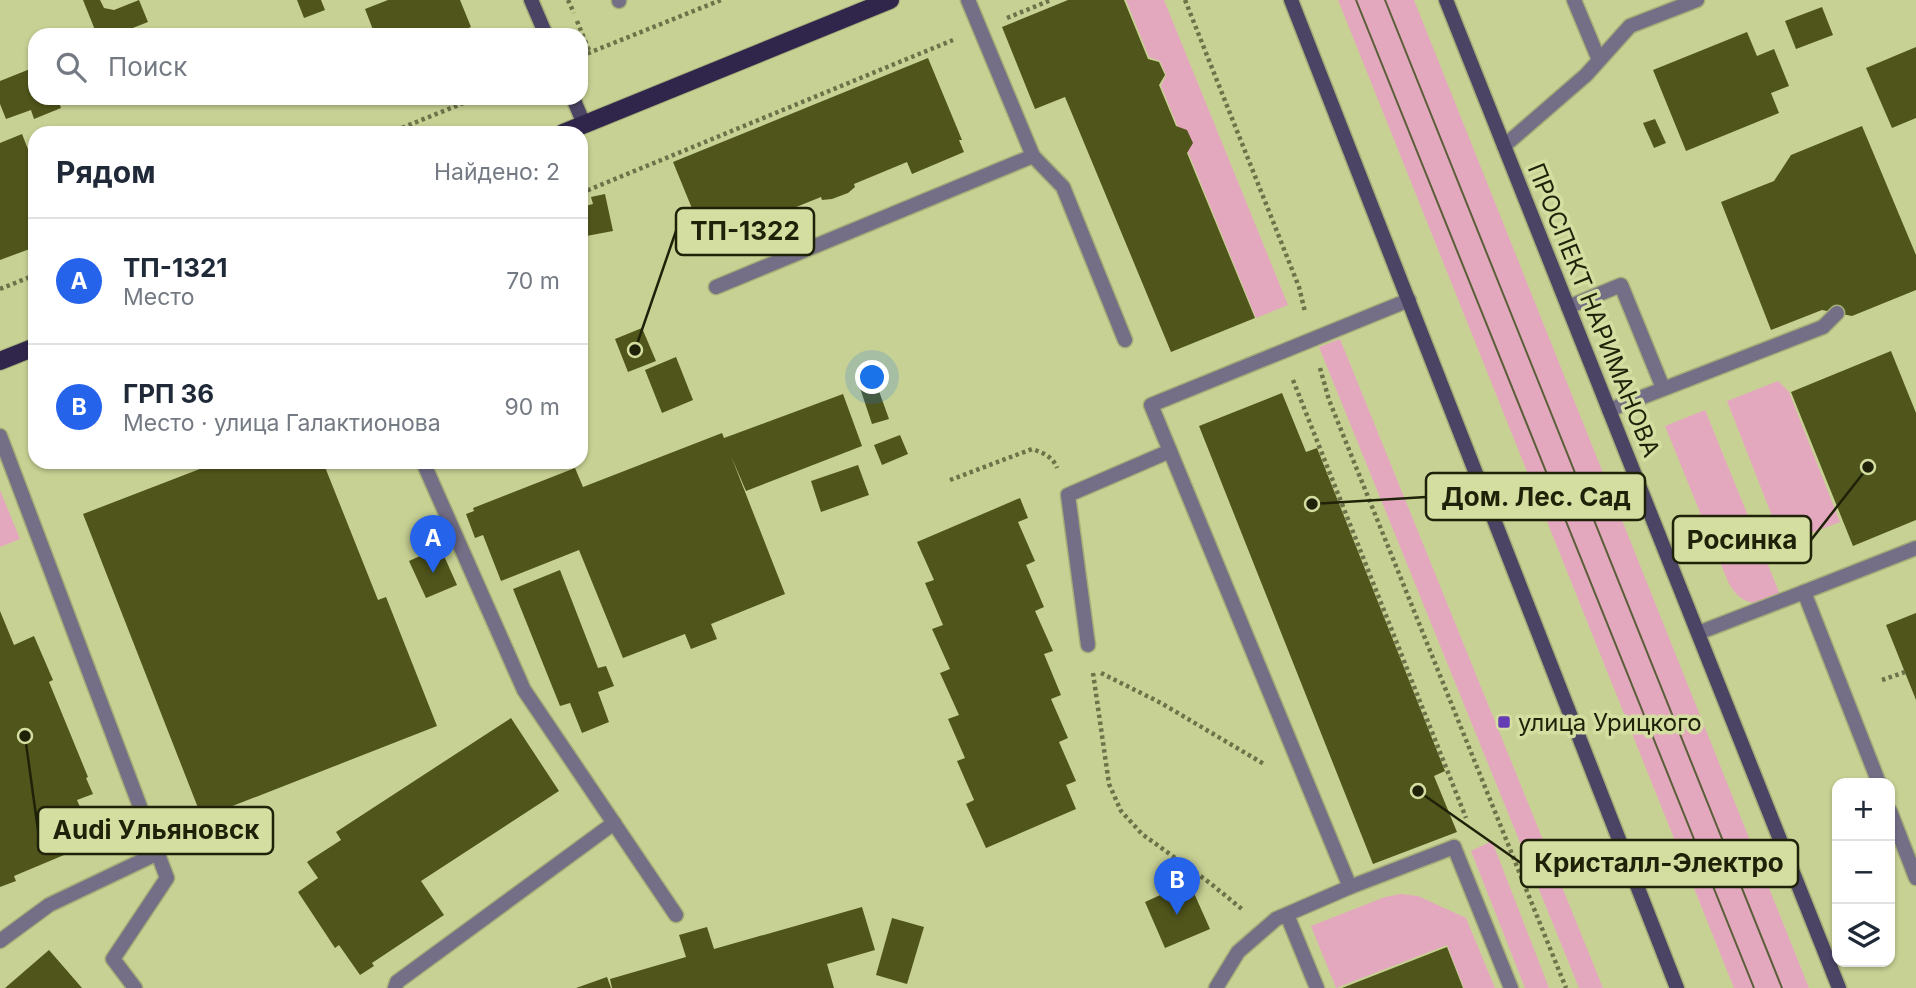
<!DOCTYPE html>
<html lang="ru">
<meta charset="utf-8">
<style>
body{margin:0;font-family:Inter,sans-serif;background:#f2f2f3;color:#1f2937}
.controls{position:absolute;right:21px;bottom:21px;display:grid;overflow:hidden;border-radius:14px;box-shadow:0 2px 5px #0004}
.controls button{width:63px;height:63px;display:grid;place-items:center;padding:0;border:0;border-bottom:2px solid #e0e1e3;background:#fff;color:#1f2937;font:35px sans-serif}
.you{position:absolute;left:873px;top:378px;width:24px;height:24px;margin:-18px;border:5px solid #fff;border-radius:50%;background:#1a73e8;box-shadow:0 0 0 10px #1a73e833}
.badge{display:grid;place-items:center;width:46px;height:46px;border-radius:50%;background:#2563eb;color:#fff;font-size:23px;font-weight:700}
.pin{position:absolute;translate:-50% -58px;filter:drop-shadow(0 2px 4px #0008)}
.pin::after{content:'';position:absolute;top:37px;width:24px;height:21px;background:inherit;clip-path:polygon(0 0,100% 0,50% 100%)}
.list{margin:0;padding:0;list-style:none}
h2{display:flex;justify-content:space-between;align-items:center;height:91px;margin:0;padding:0 28px;font-size:30px}
h2 small{font-size:23px;font-weight:400;color:#747a83}
.list li{display:grid;grid-template-columns:46px 1fr auto;gap:21px;align-items:center;box-sizing:border-box;height:126px;padding:0 28px;border-top:2px solid #e0e1e3}
.list b{display:block;font-size:26px;white-space:nowrap}
.list p{margin:0;font-size:23px;white-space:nowrap;color:#747a83}
.list em{font-size:23px;font-style:normal;color:#747a83}
.icon{flex:none;width:38px;height:38px;fill:none;stroke:currentColor;stroke-width:2;stroke-linecap:round;stroke-linejoin:round}
.map{position:relative;flex:none;width:1916px;height:988px;overflow:hidden}
.search{position:absolute;background:#fff;box-shadow:0 2px 5px #0004;left:28px;top:28px;width:560px;height:77px;display:flex;align-items:center;gap:18px;box-sizing:border-box;padding:0 24px;border-radius:21px;color:#747a83;font-size:26px}
.panel{position:absolute;background:#fff;box-shadow:0 2px 5px #0004;left:28px;top:126px;width:560px;height:343px;border-radius:21px}
.map>svg:first-child{display:block}
.green{fill:#e4a8be}
.building{fill:#50561b}
.lines{fill:none;stroke-linecap:round;stroke-linejoin:round}
.lane-casing{stroke:#a6ae78;stroke-width:17}
.street-casing{stroke:#a6ae78;stroke-width:17}
.secondary-casing{stroke:#a6ae78;stroke-width:17}
.primary-casing{stroke:#a6ae78;stroke-width:20}
.path{stroke:#6d7249;stroke-width:4.5;stroke-dasharray:3.5 3.5;stroke-linecap:butt}
.lane{stroke:#746f86;stroke-width:14}
.street{stroke:#746f86;stroke-width:14}
.secondary{stroke:#4c4465;stroke-width:14}
.primary{stroke:#30264c;stroke-width:18}
.tram{stroke:#5a5f39;stroke-width:2}
.poi-dot{fill:#663cb4;stroke:#d5dea1;stroke-width:2.5}
.labels{text-anchor:middle;dominant-baseline:central;stroke-width:7;stroke-linejoin:round;paint-order:stroke}
.street-label{font-size:24px;fill:#1f2209;stroke:#d5dea1}
.poi-label{font-size:24px;fill:#1f2209;stroke:#d5dea1;text-anchor:start}
.leader{fill:none;stroke:#1f2209;stroke-width:2.5}
.callout-dot{fill:#1f2209;stroke:#d5dea1;stroke-width:2.5}
.callout{fill:#d5dea1;stroke:#1f2209;stroke-width:2.5}
.callout-label{font-size:26px;text-anchor:middle;font-weight:bold;fill:#1f2209}
</style>
<div class="map">
<svg width="1916" height="988" viewBox="0 0 1916 988">
<rect width="100%" height="100%" fill="#c8d194"/>
<g class="green">
<polygon points="1126,0 1164,0 1288,305 1256,318 1161,86 1166,75 1160,61 1149,57"/>
<polygon points="1338,0 1414,0 1809,988 1734,988"/>
<polygon points="1340,339 1603,988 1579,988 1319,347"/>
<polygon points="1778,381 1789,392 1840,522 1783,544 1727,401"/>
<path d="M1705 410 1781 597C1758 606 1743 607 1729 584L1665 426Z"/>
<polygon points="0,490 20,539 0,547"/>
<polygon points="1492,841 1549,988 1525,988 1471,851"/>
<polygon points="1401,894 1418,896 1466,918 1495,988 1464,988 1447,945 1336,988 1311,926 1385,897"/>
</g>
<g class="building">
<polygon points="83,0 100,0 104,8 114,10 139,0 148,22 115,35 97,35"/>
<polygon points="297,0 321,0 325,10 304,18"/>
<polygon points="388,0 460,0 471,27 452,34 453,35 375,35 365,9"/>
<polygon points="1068,0 1124,0 1148,59 1159,62 1165,75 1159,85 1176,126 1187,130 1193,143 1187,153 1255,318 1171,352 1065,97 1035,109 1002,27"/>
<polygon points="1822,7 1833,35 1796,49 1785,21"/>
<polygon points="1747,32 1757,56 1774,49 1789,86 1771,93 1779,113 1686,151 1653,70"/>
<polygon points="1916,47 1916,118 1892,128 1866,68"/>
<polygon points="928,58 962,140 959,140 964,152 912,174 907,162 854,184 855,187 848,193 832,199 822,200 821,197 749,226 754,238 711,255 673,162"/>
<polygon points="35,67 35,98 57,98 61,108 34,119 31,110 6,119 0,104 0,81"/>
<polygon points="1655,119 1666,143 1654,148 1643,123"/>
<polygon points="1862,126 1916,255 1916,290 1852,316 1822,310 1771,330 1721,202 1774,181 1791,155"/>
<polygon points="22,134 35,167 35,247 0,260 0,143"/>
<polygon points="605,194 613,231 581,237 581,207 593,204 591,197"/>
<polygon points="642,328 656,361 628,372 615,339"/>
<polygon points="1891,351 1916,413 1916,520 1853,546 1791,392"/>
<polygon points="676,357 693,400 662,413 645,370"/>
<polygon points="875,380 889,419 872,424 859,385"/>
<polygon points="1282,393 1306,452 1317,448 1445,771 1434,776 1457,832 1373,864 1199,426"/>
<polygon points="843,394 862,446 746,491 731,456 785,594 711,624 717,639 691,649 685,634 623,658 579,550 501,581 483,535 475,538 466,514 474,511 473,508 575,468 583,487 722,433 724,438"/>
<polygon points="900,435 908,454 882,465 874,445"/>
<polygon points="218,462 323,462 378,600 386,597 437,726 202,818 83,514"/>
<polygon points="858,465 869,495 821,512 811,481"/>
<polygon points="1020,498 1028,518 1018,522 1035,561 1026,565 1044,607 1035,611 1053,651 1044,654 1061,695 1051,699 1068,738 1059,742 1076,781 1066,785 1076,809 986,848 966,804 974,800 957,761 965,758 948,719 959,715 940,673 950,669 932,629 943,625 925,583 934,580 917,542"/>
<polygon points="440,547 457,585 426,598 409,561"/>
<polygon points="560,570 598,668 606,666 614,686 598,692 609,722 582,733 570,703 560,706 513,589"/>
<polygon points="0,611 14,645 34,636 53,680 49,682 88,777 86,778 93,794 77,800 95,842 14,876 16,881 0,887"/>
<polygon points="1916,613 1916,700 1886,625"/>
<polygon points="511,718 559,791 421,881 444,915 372,963 374,966 360,975 339,945 335,948 298,892 318,878 307,862 341,840 336,832"/>
<polygon points="1189,882 1210,929 1165,948 1145,902"/>
<polygon points="862,907 875,950 827,964 834,988 612,988 610,979 686,957 679,935 707,927 714,949"/>
<polygon points="892,918 924,927 907,984 876,975"/>
<polygon points="1447,947 1463,988 1342,988"/>
<polygon points="49,950 82,988 5,988"/>
<polygon points="607,977 611,988 576,988"/>
</g>
<g class="lines">
<g class="lane-casing">
<g id="lane">
<polyline points="619,0 619,1"/>
<polyline points="1574,0 1599,60"/>
<polyline points="1504,146 1586,75 1630,26 1697,0"/>
<polyline points="1033,156 1063,187 1125,340"/>
<polyline points="716,287 1033,156 968,0"/>
<polyline points="1568,307 1621,285 1663,388"/>
<polyline points="1609,410 1823,327 1837,313"/>
<polyline points="0,436 167,878 113,959 135,988"/>
<polyline points="423,462 524,690 676,915"/>
<polyline points="1804,592 1916,548"/>
<polyline points="1698,633 1804,592 1879,783"/>
<polyline points="1088,645 1068,495 1170,451"/>
<polyline points="1890,811 1916,878"/>
<polyline points="1454,847 1511,988"/>
<polyline points="1350,887 1151,405 1409,300"/>
<polyline points="1287,915 1317,988"/>
<polyline points="0,941 49,905 158,853"/>
<polyline points="395,988 397,982 614,823"/>
</g>
</g>
<g class="street-casing">
<polyline id="street" points="1216,988 1238,952 1276,919 1350,887 1454,847"/>
</g>
<g class="secondary-casing">
<g id="secondary">
<polyline points="531,0 546,35"/>
<polyline points="1291,0 1677,988"/>
<polyline points="1446,0 1839,988"/>
<polyline points="573,98 584,124"/>
</g>
</g>
<g class="primary-casing">
<g id="primary">
<polyline points="563,133 890,0"/>
<polyline points="0,361 35,347"/>
</g>
</g>
<g class="path">
<polyline points="568,0 574,13"/>
<polyline points="1185,0 1299,287 1305,312"/>
<polyline points="1007,18 1051,0"/>
<polyline points="577,21 590,53"/>
<polyline points="581,56 721,0"/>
<polyline points="389,133 476,98"/>
<polyline points="581,193 953,40"/>
<polyline points="0,289 35,275"/>
<polyline points="1320,368 1329,400 1566,988"/>
<polyline points="1293,380 1466,818"/>
<path d="M950 480 1032 449C1044 453 1053 457 1057 468"/>
<polyline points="1093,673 1109,784 1121,811 1142,834 1210,883 1243,910"/>
<polyline points="1101,673 1161,703 1264,764"/>
<polyline points="1882,680 1905,672"/>
</g>
<use href="#lane" class="lane"/>
<use href="#street" class="street"/>
<use href="#secondary" class="secondary"/>
<use href="#primary" class="primary"/>
<g class="tram">
<polyline points="1356,0 1754,988"/>
<polyline points="1385,0 1782,988"/>
</g>
</g>
<rect class="poi-dot" x="1497" y="715" width="14" height="14" rx="3.5"/>
<g class="labels">
<g class="street-label">
<text transform="translate(1594 310) rotate(68)">ПРОСПЕКТ НАРИМАНОВА</text>
</g>
<g class="poi-label">
<text x="1518" y="722">улица Урицкого</text>
</g>
</g>
<path class="leader" d="M635 350L676 231M1312 504L1426 497M1868 467L1811 540M25 736L38 830M1418 791L1521 863"/>
<g class="callout-dot">
<circle cx="635" cy="350" r="7"/>
<circle cx="1312" cy="504" r="7"/>
<circle cx="1868" cy="467" r="7"/>
<circle cx="25" cy="736" r="7"/>
<circle cx="1418" cy="791" r="7"/>
</g>
<g class="callout">
<rect x="676" y="208" width="138" height="47" rx="7"/>
<rect x="1426" y="473" width="219" height="47" rx="7"/>
<rect x="1673" y="516" width="138" height="47" rx="7"/>
<rect x="38" y="807" width="235" height="47" rx="7"/>
<rect x="1521" y="840" width="277" height="47" rx="7"/>
</g>
<g class="callout-label">
<text x="745" y="240">ТП-1322</text>
<text x="1536" y="506">Дом. Лес. Сад</text>
<text x="1742" y="549">Росинка</text>
<text x="156" y="839">Audi Ульяновск</text>
<text x="1659" y="872">Кристалл-Электро</text>
</g>
</svg>
<div class="controls">
<button>+</button>
<button>−</button>
<button><svg class="icon" aria-label="layers" viewBox="0 0 24 24"><path d="M12 4l9 5-9 5-9-5zM3 14l9 5 9-5"/></svg></button>
</div>
<div class="you"></div>
<div class="pin badge" style="left:433px;top:573px">A</div>
<div class="pin badge" style="left:1177px;top:915px">B</div>
<div class="search"><svg class="icon" aria-label="search" viewBox="0 0 24 24"><circle cx="10" cy="10" r="6"/><path d="M15 15l6 6"/></svg>Поиск</div>
<section class="panel">
<h2>Рядом<small>Найдено: 2</small></h2>
<ul class="list">
<li><span class="badge">A</span><div><b>ТП-1321</b><p>Место</p></div><em>70 m</em></li>
<li><span class="badge">B</span><div><b>ГРП 36</b><p>Место · улица Галактионова</p></div><em>90 m</em></li>
</ul>
</section>
</div>
